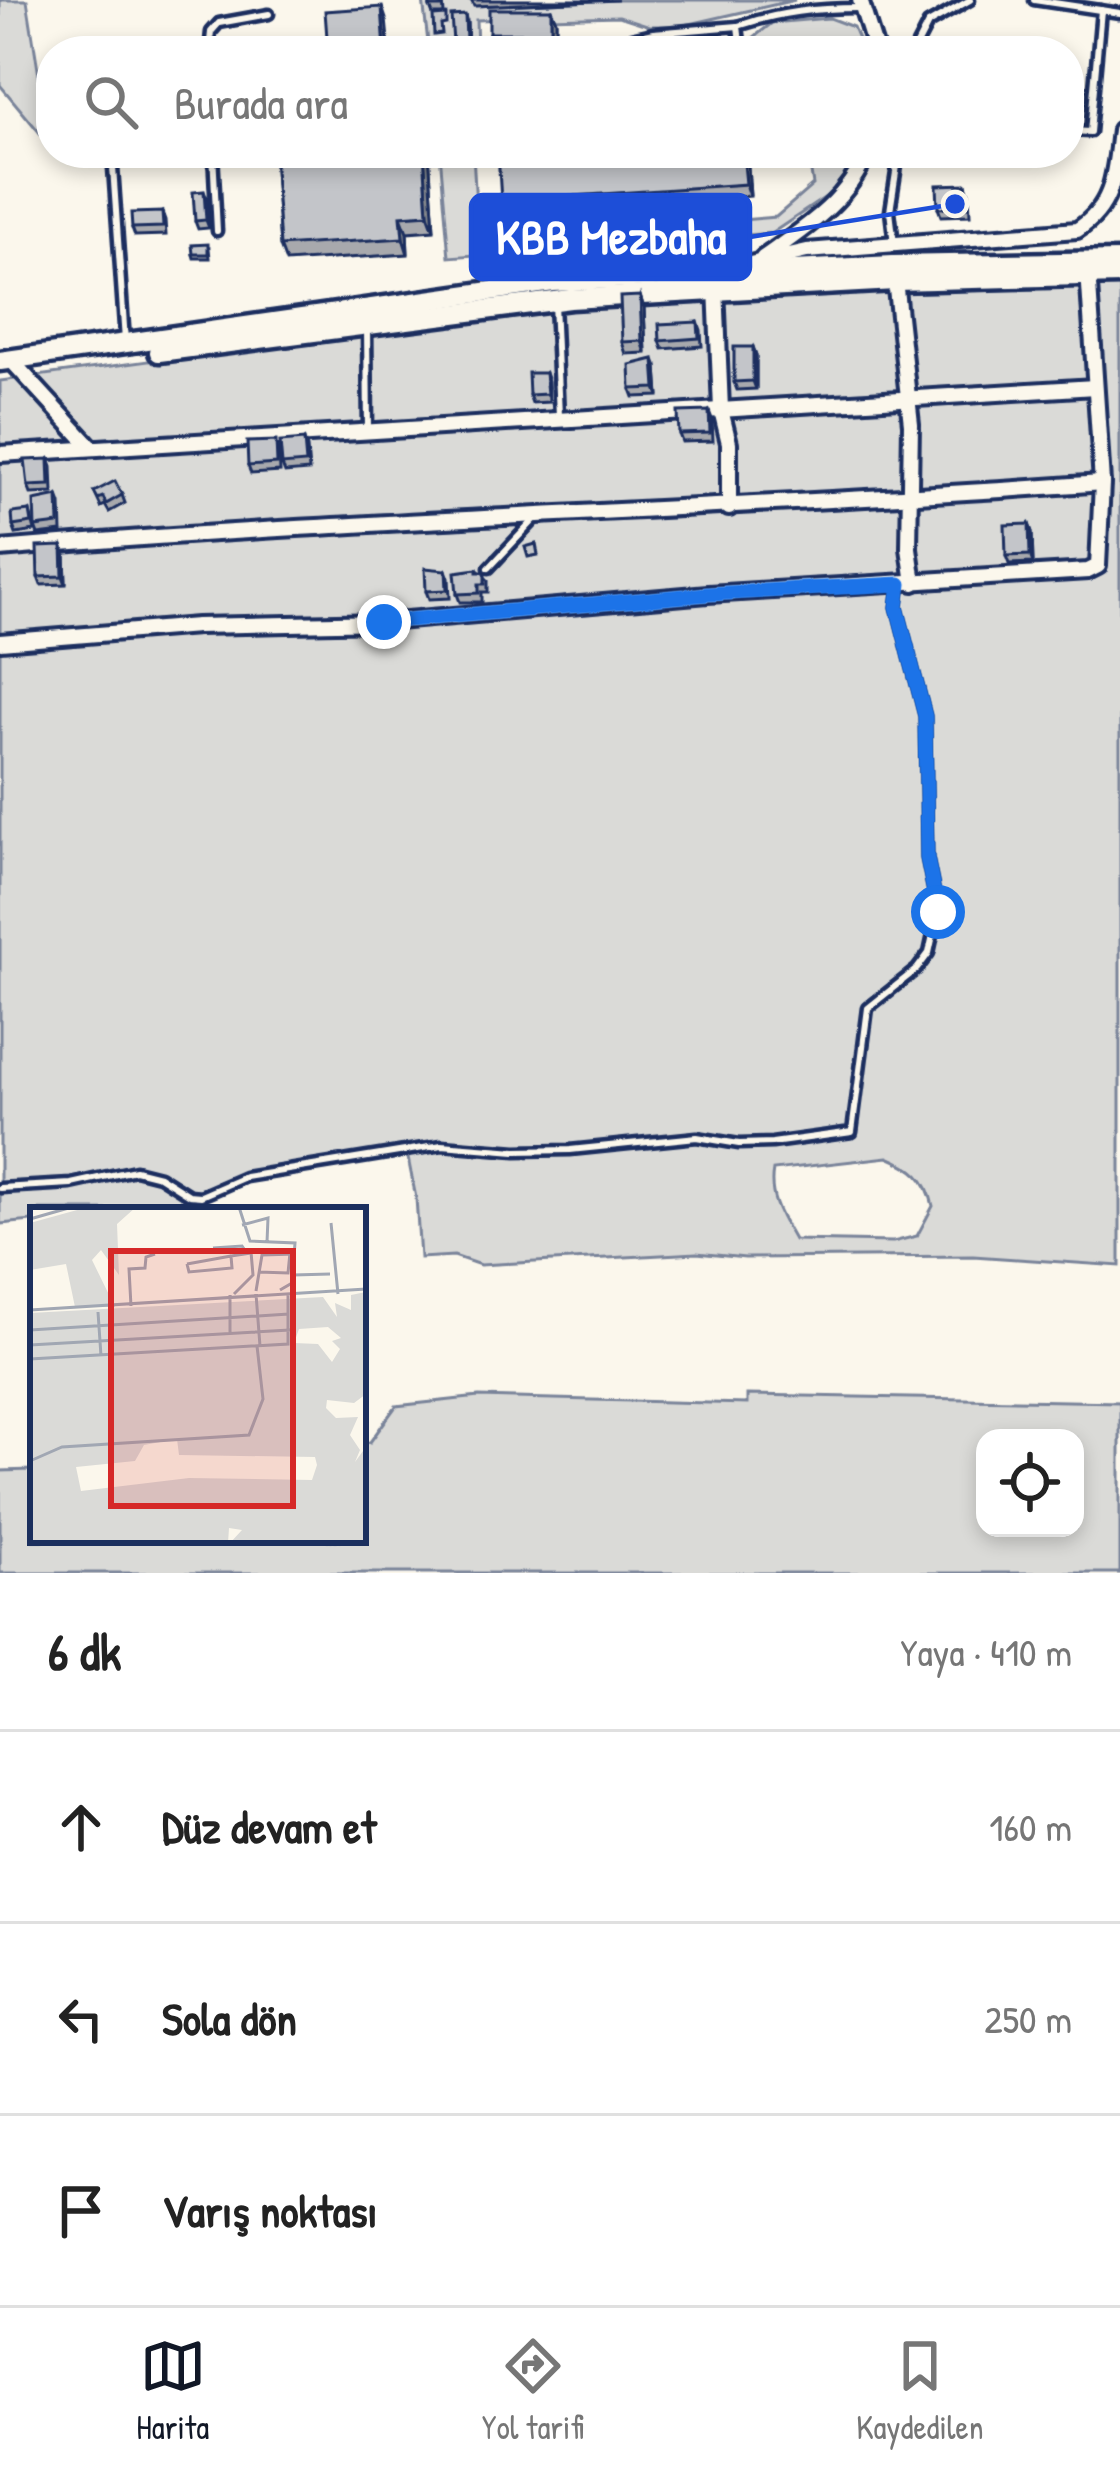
<!DOCTYPE html>
<html lang="tr">
<meta charset="utf-8">
<style>
body{margin:0;font-family:"Patrick Hand",sans-serif;background:#f6f6f6;color:#222}
.controls{position:absolute;right:36px;bottom:36px;display:grid;overflow:hidden;border-radius:24px;box-shadow:0 6px 18px #0003}
.controls button{width:108px;height:108px;display:grid;place-items:center;padding:0;border:0;border-bottom:3px solid #e0e0e0;background:#fff;color:#222;font:60px sans-serif}
.stop{position:absolute;width:36px;height:36px;margin:-27px;border:9px solid #1a73e8;border-radius:50%;background:#fff}
.stop.end{background:#1a73e8;border-color:#fff;box-shadow:0 3px 12px #0008}
.list{margin:0;padding:0;list-style:none}
h2{display:flex;justify-content:space-between;align-items:center;height:156px;margin:0;padding:0 48px;font-size:51px}
h2 small{font-size:39px;font-weight:400;color:#767676}
.list li{display:grid;grid-template-columns:78px 1fr auto;gap:36px;align-items:center;box-sizing:border-box;height:192px;padding:0 48px;border-top:3px solid #e0e0e0}
.list b{display:block;font-size:45px;white-space:nowrap}
.list em{font-size:39px;font-style:normal;color:#767676}
.icon{flex:none;width:66px;height:66px;fill:none;stroke:currentColor;stroke-width:2;stroke-linecap:round;stroke-linejoin:round}
.map{position:relative;flex:none;width:1120px;height:1573px;overflow:hidden}
.search{position:absolute;background:#fff;box-shadow:0 6px 18px #0003;left:36px;right:36px;top:36px;height:132px;display:flex;align-items:center;gap:30px;box-sizing:border-box;padding:0 42px;border-radius:48px;color:#767676;font-size:45px}
.sheet{height:732px;background:#fff}
nav{display:flex;justify-content:space-around;align-items:center;box-sizing:border-box;height:168px;border-top:3px solid #e0e0e0;background:#fff;font-size:33px;color:#767676}
nav a{display:grid;justify-items:center;gap:6px}
nav .on{color:#111827}
.map>svg:first-child{display:block}
.green{fill:#dadad7;stroke:#7a849a;stroke-width:3;fill-rule:evenodd}
.lines{fill:none;stroke-linecap:round;stroke-linejoin:round}
.service-casing{stroke:#1b2f5e;stroke-width:15}
.minor-casing{stroke:#1b2f5e;stroke-width:22}
.secondary-casing{stroke:#1b2f5e;stroke-width:27}
.service{stroke:#fbf7ec;stroke-width:6}
.minor{stroke:#fbf7ec;stroke-width:14}
.secondary{stroke:#fbf7ec;stroke-width:18}
.wall{fill:#a8a9ad;stroke:#1b2f5e;stroke-width:3}
.shaded-wall{fill:#888a8d;stroke:#1b2f5e;stroke-width:3}
.building{fill:#c3c5c9;stroke:#1b2f5e;stroke-width:3}
.route{stroke:#1a73e8;stroke-width:15}
.inset-road{fill:none;stroke:#a1a7b3;stroke-width:3}
.view{fill:#d62828;fill-opacity:0.15;stroke:#d62828;stroke-width:6}
.inset-edge{fill:none;stroke:#1b2f5e;stroke-width:6}
.leader{fill:none;stroke:#1d4ed8;stroke-width:4.5}
.callout-dot{fill:#1d4ed8;stroke:#fbf7ec;stroke-width:4.5}
.callout{fill:#1d4ed8;stroke:#1d4ed8;stroke-width:4.5}
.callout-label{font-size:48px;text-anchor:middle;font-weight:bold;fill:#fff}
</style>
<div class="map">
<svg width="1120" height="1573" viewBox="0 0 1120 1573">
<rect width="100%" height="100%" fill="#fbf7ec"/>
<filter id="ink" filterUnits="userSpaceOnUse"><feTurbulence type="fractalNoise" baseFrequency=".00833" numOctaves="2"/><feDisplacementMap in="SourceGraphic" scale="24" xChannelSelector="R" yChannelSelector="G"/><feConvolveMatrix kernelMatrix="1 2 1 2 8 2 1 2 1" color-interpolation-filters="sRGB"/></filter>
<g filter="url(#ink)">
<g class="green">
<polygon points="0,0 27,0 50,145 0,85"/>
<polygon points="423,0 473,0 474,6 618,0 795,0 681,26 650,26 619,16 476,20 477,48 429,51"/>
<polygon points="829,18 853,27 863,51 754,51 753,38 772,23"/>
<polygon points="440,153 473,153 478,243 776,217 813,185 808,153 855,153 845,178 830,194 772,233 449,257"/>
<path d="M1120 275V1266L973 1256 745 1258 697 1253 480 1265 454 1256 420 1258 416 1198 407 1153C336 1164 240 1164 184 1210H33V1221L0 1224V381L624 297ZM888 1157C914 1168 927 1178 933 1206L917 1236 893 1242 794 1240C781 1217 768 1197 773 1170Z"/>
<path d="M747 1395 1120 1402V1573H0V1471L33 1470V1540H363V1443L370 1442 396 1406 479 1397 747 1404ZM985 1438H1075V1528H985Z"/>
</g>
<g class="lines">
<g class="service-casing">
<g id="service">
<polyline points="1034,0 1120,13"/>
<polyline points="209,51 211,32 219,23 269,14"/>
<polyline points="574,51 653,33 738,26"/>
<path d="M741 51 738 26C779 12 816 8 859 8"/>
<polyline points="914,51 928,24 970,0"/>
<polyline points="1069,131 1090,132 1101,10"/>
<polyline points="112,153 125,341"/>
<polyline points="213,153 217,231"/>
<polyline points="894,244 890,211 899,153"/>
<polyline points="554,303 559,416"/>
<polyline points="367,326 368,432"/>
<polyline points="489,568 536,518"/>
<polyline points="0,1188 71,1184 135,1170 159,1176 189,1195 201,1196 245,1177 442,1145 516,1151 570,1150 697,1137 739,1144 772,1143 852,1132 868,1008 917,969 929,953 938,912 927,858 925,716 897,607 900,584"/>
</g>
</g>
<g class="minor-casing">
<g id="minor">
<polyline points="860,0 876,51"/>
<path d="M763 258C805 228 847 202 867 153"/>
<path d="M737 267 807 251 1077 230C1115 206 1115 171 1120 130"/>
<polyline points="894,271 911,424 909,548 914,583"/>
<polyline points="716,286 721,410 729,443 729,508"/>
<polyline points="11,360 91,447"/>
<polyline points="0,454 1095,387"/>
<path d="M0 549C366 518 735 510 1102 483"/>
<polyline points="0,642 197,626 384,622 708,594 1088,571 1098,566 1102,483 1088,270"/>
</g>
</g>
<g class="secondary-casing">
<g id="secondary">
<polyline points="159,352 570,299 895,281 1120,275"/>
<polyline points="0,361 553,282 893,265 1120,261"/>
</g>
</g>
<use href="#service" class="service"/>
<use href="#minor" class="minor"/>
<use href="#secondary" class="secondary"/>
</g>
<g class="wall">
<polygon points="443,0 444,15 433,15 430,7"/>
<polygon points="471,0 618,0 474,6"/>
<polygon points="551,9 556,21 556,45 494,45 489,33"/>
<polygon points="467,23 468,49 456,50 453,42"/>
<polygon points="274,153 429,153 434,230 407,232 408,254 286,262 280,246"/>
<polygon points="747,153 750,196 506,213 501,201"/>
<polygon points="966,184 969,193 970,215 941,216 938,208"/>
<polygon points="207,199 209,228 198,229 195,221"/>
<polygon points="162,212 165,220 166,235 135,236 132,228"/>
<polygon points="209,248 210,258 194,258 193,254"/>
<polygon points="640,296 644,308 646,353 626,354 622,342"/>
<polygon points="698,322 701,330 702,346 663,349 660,341"/>
<polygon points="753,347 756,355 756,389 737,390 734,382"/>
<polygon points="657,367 659,396 634,397 631,389"/>
<polygon points="545,373 548,381 549,402 532,403 529,395"/>
<polygon points="709,411 712,419 713,441 682,442 679,434"/>
<polygon points="304,440 307,448 309,471 285,473 282,465"/>
<polygon points="279,449 280,472 251,474 248,466"/>
<polygon points="49,459 52,467 53,493 31,494 28,486"/>
<polygon points="94,492 122,495 125,503 109,512 105,505 101,507"/>
<polygon points="58,496 61,504 62,532 38,535 35,527"/>
<polygon points="30,511 35,531 16,534 13,526"/>
<polygon points="1029,524 1032,532 1033,563 1009,564 1006,556"/>
<polygon points="62,546 65,554 66,584 41,585 38,577"/>
<polygon points="477,569 488,580 488,592 482,592 482,602 460,602 457,594"/>
<polygon points="446,570 449,578 450,598 429,599 426,591"/>
</g>
<g class="shaded-wall">
<polygon points="382,7 386,19 389,51 385,51"/>
<polygon points="551,9 556,21 556,45 551,33"/>
<polygon points="465,15 467,23 468,49 466,41"/>
<polygon points="424,153 429,153 434,230 428,214"/>
<polygon points="743,153 747,153 750,196 746,184"/>
<polygon points="204,191 207,199 209,228 206,220"/>
<polygon points="401,216 407,232 408,254 403,238"/>
<polygon points="640,296 644,308 646,353 642,341"/>
<polygon points="753,347 756,355 756,389 753,381"/>
<polygon points="654,359 657,367 659,396 656,388"/>
<polygon points="1029,524 1032,532 1033,563 1030,555"/>
<polygon points="62,546 65,554 66,584 63,576"/>
</g>
<g class="building">
<rect x="430" y="0" width="11" height="7"/>
<polygon points="382,7 385,51 328,51 325,11"/>
<rect x="489" y="9" width="62" height="24"/>
<polygon points="446,15 446,24 441,25 442,34 434,35 433,16"/>
<polygon points="465,15 466,41 453,42 451,16"/>
<polygon points="274,153 424,153 428,214 401,216 403,238 280,246"/>
<polygon points="498,153 743,153 746,184 501,201"/>
<polygon points="966,184 967,207 938,208 937,185"/>
<polygon points="204,191 206,220 195,221 193,192"/>
<polygon points="162,212 163,227 132,228 131,213"/>
<polygon points="208,244 208,254 193,254 192,245"/>
<polygon points="640,296 642,341 622,342 620,297"/>
<polygon points="698,322 699,338 660,341 659,324"/>
<polygon points="734,347 753,347 753,381 734,382"/>
<polygon points="654,359 656,388 631,389 630,365"/>
<polygon points="528,373 545,373 547,394 529,395"/>
<polygon points="709,411 710,433 679,434 678,412"/>
<polygon points="304,440 306,463 282,465 280,442"/>
<polygon points="276,441 277,464 248,466 247,442"/>
<polygon points="49,459 50,485 28,486 25,460"/>
<polygon points="115,481 122,495 106,504 103,497 98,499 94,492"/>
<polygon points="58,496 59,524 35,527 34,501"/>
<polygon points="30,511 32,523 13,526 12,513"/>
<polygon points="1029,524 1030,555 1006,556 1005,525"/>
<polygon points="536,544 538,555 528,557 525,547"/>
<polygon points="62,546 63,576 38,577 37,547"/>
<polygon points="425,568 446,570 447,590 426,591"/>
<polygon points="477,569 477,572 485,572 485,584 479,584 479,593 457,594 455,572"/>
</g>
</g>
<g class="lines" filter="url(#ink)">
<polyline class="route" points="384,622 708,594 900,584 897,607 925,716 927,858 938,912"/>
</g>
<g transform="translate(30 1207)">
<rect width="336" height="336" fill="#fbf7ec"/>
<path d="M58 0H106L87 17 89 68 71 43 62 53 85 100H45L36 57 0 63V16ZM336 85V187L324 196 297 193 296 201 306 211 328 210 320 228 330 243 325 255 333 244 336 203V336H200L212 323 199 321 198 336H0V106L293 90 307 110 305 96 321 103V88ZM298 120 311 131 302 134 310 142 302 155 288 137 264 136 269 122ZM147 232 149 248 285 250 287 258 282 273 159 271 51 284 46 260 105 254 114 238Z" fill="#dadad7" fill-rule="evenodd"/>
<path class="inset-road" d="M209 0 220 34 265 36 262 76 250 83M0 12 42 0M301 16 308 87M212 18 238 11 237 35M183 41 212 39 217 46M157 57 159 65 202 61 201 49 221 46M157 57 201 49M228 65 258 66 260 46M263 68 300 67M226 84 232 48 265 47M204 87 223 68 221 45M226 87 230 139M101 99 99 62 115 61 116 50 125 47M0 103 336 82M68 105 71 149M0 123 259 107M200 127V88M0 138 260 123M0 152 258 137V87M0 254 32 240 219 228 233 192 227 139"/>
<path class="view" d="M81 44H263V299H81Z"/>
<rect width="336" height="336" class="inset-edge"/>
</g>
<path class="leader" d="M955 204L750 237"/>
<circle class="callout-dot" cx="955" cy="204" r="12"/>
<rect class="callout" x="471" y="195" width="279" height="84" rx="12"/>
<g class="callout-label">
<text x="611" y="254">KBB Mezbaha</text>
</g>
</svg>
<div class="controls">
<button><svg class="icon" aria-label="locate" viewBox="0 0 24 24"><circle cx="12" cy="12" r="6"/><path d="M12 2v4M12 18v4M2 12h4M18 12h4"/></svg></button>
</div>
<div class="stop" style="left:938px;top:912px"></div>
<div class="stop end" style="left:384px;top:622px"></div>
<div class="search"><svg class="icon" aria-label="search" viewBox="0 0 24 24"><circle cx="10" cy="10" r="6"/><path d="M15 15l6 6"/></svg>Burada ara</div>
</div>
<section class="sheet">
<h2>6 dk<small>Yaya · 410 m</small></h2>
<ul class="list">
<li><svg class="icon" aria-label="ahead" viewBox="0 0 24 24"><path d="M12 20V5M6 11l6-6 6 6"/></svg><div><b>Düz devam et</b></div><em>160 m</em></li>
<li><svg class="icon" aria-label="left" viewBox="0 0 24 24"><path d="M17 20v-9H6M10 6l-5 5 5 5"/></svg><div><b>Sola dön</b></div><em>250 m</em></li>
<li><svg class="icon" aria-label="arrive" viewBox="0 0 24 24"><path d="M6 21V4h12l-3 4 3 4H6"/></svg><div><b>Varış noktası</b></div></li>
</ul>
</section>
<nav>
<a class="on"><svg class="icon" aria-label="map" viewBox="0 0 24 24"><path d="M3 6l6-2 6 2 6-2v14l-6 2-6-2-6 2zM9 4v14M15 6v14"/></svg>Harita</a>
<a><svg class="icon" aria-label="directions" viewBox="0 0 24 24"><path d="M12 3l9 9-9 9-9-9zM9 14v-3h6M13 9l2 2-2 2"/></svg>Yol tarifi</a>
<a><svg class="icon" aria-label="saved" viewBox="0 0 24 24"><path d="M7 4h10v16l-5-4-5 4z"/></svg>Kaydedilen</a>
</nav>
